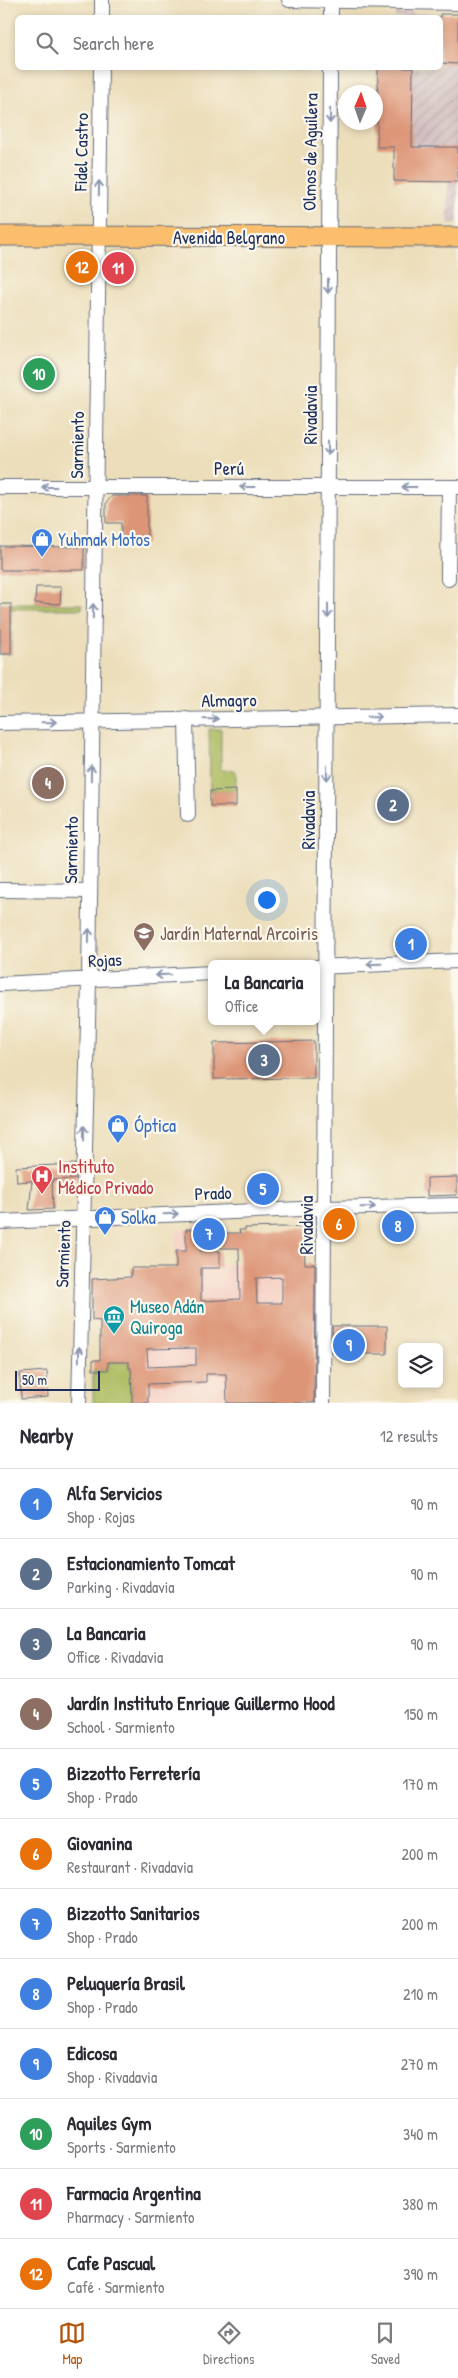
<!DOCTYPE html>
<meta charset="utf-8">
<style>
body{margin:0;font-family:"Patrick Hand",sans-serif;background:#f7f7f7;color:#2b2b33}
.controls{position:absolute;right:15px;bottom:15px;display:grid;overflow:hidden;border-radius:8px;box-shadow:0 2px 8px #0003}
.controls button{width:45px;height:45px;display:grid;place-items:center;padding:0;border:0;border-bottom:1px solid #e1e1e2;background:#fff;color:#2b2b33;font:25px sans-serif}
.compass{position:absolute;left:338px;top:85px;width:45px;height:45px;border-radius:50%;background:#fff;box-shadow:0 2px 8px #0003;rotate:2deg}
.scale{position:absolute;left:15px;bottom:12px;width:85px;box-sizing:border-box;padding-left:5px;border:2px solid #1b2f5e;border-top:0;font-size:14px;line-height:18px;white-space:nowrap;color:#1b2f5e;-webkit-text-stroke:4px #fbf7ec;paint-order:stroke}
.you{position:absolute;left:266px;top:899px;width:18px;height:18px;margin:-12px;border:4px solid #fff;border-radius:50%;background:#1a73e8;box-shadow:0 0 0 8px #1a73e833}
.badge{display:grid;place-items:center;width:32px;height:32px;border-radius:50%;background:#b45309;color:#fff;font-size:16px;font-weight:700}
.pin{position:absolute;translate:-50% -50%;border:2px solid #fff;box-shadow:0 1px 5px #0006}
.popup{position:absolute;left:208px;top:960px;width:112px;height:65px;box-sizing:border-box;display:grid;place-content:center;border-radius:8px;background:#fff;filter:drop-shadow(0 1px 4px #0005);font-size:16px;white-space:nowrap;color:#7c7c81}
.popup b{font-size:19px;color:#2b2b33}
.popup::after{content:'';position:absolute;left:50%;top:100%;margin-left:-10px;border:10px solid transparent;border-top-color:#fff}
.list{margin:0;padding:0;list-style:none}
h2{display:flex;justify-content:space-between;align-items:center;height:65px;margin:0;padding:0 20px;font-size:21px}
h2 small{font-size:16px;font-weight:400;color:#7c7c81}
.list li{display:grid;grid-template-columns:32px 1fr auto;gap:15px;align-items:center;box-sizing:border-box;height:70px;padding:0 20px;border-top:1px solid #e1e1e2}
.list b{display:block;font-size:19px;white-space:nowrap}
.list p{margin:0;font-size:16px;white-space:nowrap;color:#7c7c81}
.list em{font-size:16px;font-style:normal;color:#7c7c81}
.icon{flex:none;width:28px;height:28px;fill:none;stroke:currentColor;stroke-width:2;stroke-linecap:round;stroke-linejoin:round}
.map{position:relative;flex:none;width:458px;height:1403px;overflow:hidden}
.search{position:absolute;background:#fff;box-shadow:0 2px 8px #0003;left:15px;right:15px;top:15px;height:55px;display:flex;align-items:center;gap:12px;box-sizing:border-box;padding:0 18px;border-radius:8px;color:#7c7c81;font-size:19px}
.sheet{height:905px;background:#fff}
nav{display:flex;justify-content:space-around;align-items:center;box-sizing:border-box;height:70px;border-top:1px solid #e1e1e2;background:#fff;font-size:14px;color:#7c7c81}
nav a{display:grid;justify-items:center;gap:2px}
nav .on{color:#b45309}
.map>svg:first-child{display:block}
.built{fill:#f6d1c5}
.industrial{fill:url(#industrial-furrows)}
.grass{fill:#acbb5e;stroke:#64755e}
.building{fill:#dd9577;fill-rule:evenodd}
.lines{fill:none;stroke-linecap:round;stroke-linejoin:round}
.minor-casing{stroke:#646c7e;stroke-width:16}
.major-casing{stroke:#646c7e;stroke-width:21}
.minor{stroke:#fff;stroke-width:14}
.major{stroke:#fabe6d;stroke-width:19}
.oneway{stroke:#8d97ae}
.labels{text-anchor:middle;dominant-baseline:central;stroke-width:4.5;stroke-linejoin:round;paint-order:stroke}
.street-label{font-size:18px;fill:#1b2f5e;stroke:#fbf7ec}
.shop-label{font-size:18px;fill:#366cbe;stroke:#fbf7ec;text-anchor:start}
.education-label{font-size:18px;fill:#785e54;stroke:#fbf7ec;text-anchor:start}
.health-label{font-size:18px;fill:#be3a42;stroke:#fbf7ec;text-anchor:start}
.culture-label{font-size:18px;fill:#0d838f;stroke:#fbf7ec;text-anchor:start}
</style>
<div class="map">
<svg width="458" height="1403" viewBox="0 0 458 1403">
<defs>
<pattern id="industrial-furrows" width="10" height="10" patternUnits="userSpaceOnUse" patternTransform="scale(1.25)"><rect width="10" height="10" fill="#d1bfbf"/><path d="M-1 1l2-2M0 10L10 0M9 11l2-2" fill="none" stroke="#b3a4a7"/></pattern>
</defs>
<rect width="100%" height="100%" fill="#fbf7ec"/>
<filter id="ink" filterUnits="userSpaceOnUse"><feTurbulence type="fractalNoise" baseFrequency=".02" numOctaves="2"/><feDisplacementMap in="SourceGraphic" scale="10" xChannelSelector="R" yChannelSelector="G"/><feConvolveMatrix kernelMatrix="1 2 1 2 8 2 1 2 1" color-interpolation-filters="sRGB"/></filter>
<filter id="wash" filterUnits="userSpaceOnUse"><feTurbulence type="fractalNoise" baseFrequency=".0096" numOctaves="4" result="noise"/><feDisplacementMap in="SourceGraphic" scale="20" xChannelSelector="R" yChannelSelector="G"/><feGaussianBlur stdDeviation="1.12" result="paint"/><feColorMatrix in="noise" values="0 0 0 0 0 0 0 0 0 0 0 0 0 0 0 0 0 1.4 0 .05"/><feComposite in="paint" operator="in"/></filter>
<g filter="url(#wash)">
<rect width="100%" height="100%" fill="#ecdeba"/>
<polygon class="built" points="176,1229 199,1229 200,1251 220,1264 315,1264 315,1403 132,1403 131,1368 129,1368 131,1268 176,1268"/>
<polygon class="industrial" points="395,13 458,14 458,224 448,224 448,181 394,181 394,147 377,147 377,68 440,68 440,18 395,17"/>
<g class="grass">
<polygon points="0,604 82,604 82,609 11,609 11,654 0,654"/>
<polygon points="209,729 221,729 221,770 236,771 236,790 210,791"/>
<polygon points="108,1362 129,1362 129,1368 131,1368 132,1403 93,1403 93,1370 108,1370"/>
</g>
<g id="blocks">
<g class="building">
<polygon points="440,14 458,14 458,64 440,63"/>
<polygon points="378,68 413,68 412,147 458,147 458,182 394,181 394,147 377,147"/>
<polygon points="112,496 147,496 147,544 121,544 121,523 106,523 106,503"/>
<polygon points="0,546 84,547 84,570 0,570"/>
<polygon points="36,587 61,587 60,604 35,603"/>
<rect x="0" y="604" width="11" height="50"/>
<polygon points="236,790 236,806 210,806 210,791"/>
<polygon points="314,1041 314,1078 214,1079 214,1043"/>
<polygon points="76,1164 76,1179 52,1180 53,1209 29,1210 32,1181 17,1182 16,1167"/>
<polygon points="457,1177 457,1195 427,1196 427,1178"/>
<path d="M283 1227 312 1228 313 1239H304L305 1264H315L314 1403H227L226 1374H206V1382L148 1384V1403H132L131 1368H129V1362H108V1370H93V1360H100V1321L92 1320V1279L131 1277V1268H176V1251H186V1229H199L200 1251H220V1268H201V1301L240 1299 239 1248H220V1233H240L239 1230H245V1228ZM282 1277V1303H257L256 1278ZM196 1348V1365L148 1367 147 1349Z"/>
<polygon points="332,1326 387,1326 387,1354 333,1354"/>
<polygon points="47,1371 48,1397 21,1399 20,1373"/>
</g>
</g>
</g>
<g filter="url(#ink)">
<use href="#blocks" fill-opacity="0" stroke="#646c7e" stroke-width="1"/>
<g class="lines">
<g class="minor-casing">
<g id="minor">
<polyline points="289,0 458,3"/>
<polyline points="102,18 102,0"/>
<polyline points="331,18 331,0"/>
<polyline points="0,487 458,487"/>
<polyline points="448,579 449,487"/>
<polyline points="186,719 188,815"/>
<polyline points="0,723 458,715"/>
<polyline points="0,890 90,891"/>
<polyline points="316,967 458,961"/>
<polyline points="0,984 212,973"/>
<polyline points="0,1222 325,1208 458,1205"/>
<polyline points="79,1403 89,980 101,68"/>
<polyline points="323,1403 330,68"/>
</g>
</g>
<g class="major-casing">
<polyline id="major" points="0,236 458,237"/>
</g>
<use href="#minor" class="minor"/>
<use href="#major" class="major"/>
</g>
<defs><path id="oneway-shaft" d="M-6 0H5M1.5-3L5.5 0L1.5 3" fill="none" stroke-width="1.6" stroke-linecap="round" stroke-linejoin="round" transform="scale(1.25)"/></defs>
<g class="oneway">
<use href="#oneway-shaft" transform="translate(330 116) rotate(91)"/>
<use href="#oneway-shaft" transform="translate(99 188) rotate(-89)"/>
<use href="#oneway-shaft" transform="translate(328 286) rotate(90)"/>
<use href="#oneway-shaft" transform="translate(328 448) rotate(90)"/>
<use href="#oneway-shaft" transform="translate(49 487) rotate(-180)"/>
<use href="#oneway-shaft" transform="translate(247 487) rotate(180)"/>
<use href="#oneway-shaft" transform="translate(409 487) rotate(-180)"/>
<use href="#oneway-shaft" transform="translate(93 611) rotate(-89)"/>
<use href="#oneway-shaft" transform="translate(328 611) rotate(90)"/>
<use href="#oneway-shaft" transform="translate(374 717) rotate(-1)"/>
<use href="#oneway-shaft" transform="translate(211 719) rotate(-1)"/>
<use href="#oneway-shaft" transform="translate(49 722) rotate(-1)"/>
<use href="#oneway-shaft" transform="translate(91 773) rotate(-89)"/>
<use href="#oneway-shaft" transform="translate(327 773) rotate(90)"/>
<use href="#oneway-shaft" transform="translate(89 936) rotate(-89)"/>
<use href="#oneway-shaft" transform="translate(374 964) rotate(178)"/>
<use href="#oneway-shaft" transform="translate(163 975) rotate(177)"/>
<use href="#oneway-shaft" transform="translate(84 1133) rotate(-90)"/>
<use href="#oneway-shaft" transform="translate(368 1207) rotate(-1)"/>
<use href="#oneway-shaft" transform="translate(171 1214) rotate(-2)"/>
<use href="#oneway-shaft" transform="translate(79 1354) rotate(-89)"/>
</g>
</g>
<defs>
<g id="shop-pin" transform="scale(1.125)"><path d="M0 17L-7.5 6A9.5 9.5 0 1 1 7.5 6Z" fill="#3f7fe0" stroke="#fbf7ec"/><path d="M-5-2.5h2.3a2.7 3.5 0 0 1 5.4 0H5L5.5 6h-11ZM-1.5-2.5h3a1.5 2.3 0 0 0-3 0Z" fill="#fff"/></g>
<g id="school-pin" transform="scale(1.125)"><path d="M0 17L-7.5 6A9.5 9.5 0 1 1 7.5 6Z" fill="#8d6e63" stroke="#fbf7ec"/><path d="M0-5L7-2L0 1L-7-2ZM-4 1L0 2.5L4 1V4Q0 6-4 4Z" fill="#fff"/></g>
<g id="hospital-pin" transform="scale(1.125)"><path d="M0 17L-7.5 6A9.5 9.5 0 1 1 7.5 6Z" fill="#e0444e" stroke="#fbf7ec"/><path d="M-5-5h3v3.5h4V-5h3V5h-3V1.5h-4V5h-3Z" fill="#fff"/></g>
<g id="museum-pin" transform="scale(1.125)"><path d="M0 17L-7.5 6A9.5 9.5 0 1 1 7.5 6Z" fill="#0f9aa8" stroke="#fbf7ec"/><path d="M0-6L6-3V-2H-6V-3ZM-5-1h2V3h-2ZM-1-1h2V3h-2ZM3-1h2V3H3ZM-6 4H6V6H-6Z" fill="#fff"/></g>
</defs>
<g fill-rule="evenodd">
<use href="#shop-pin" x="42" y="539"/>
<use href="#school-pin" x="144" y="933"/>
<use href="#shop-pin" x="118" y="1125"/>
<use href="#hospital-pin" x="42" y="1176"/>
<use href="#shop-pin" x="105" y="1217"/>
<use href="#museum-pin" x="114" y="1316"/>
</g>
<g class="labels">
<g class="street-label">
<text transform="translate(81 152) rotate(-89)">Fidel Castro</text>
<text transform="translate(310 152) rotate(-89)">Olmos de Aguilera</text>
<text x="229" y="237">Avenida Belgrano</text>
<text transform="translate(310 415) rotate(-90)">Rivadavia</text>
<text transform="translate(77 445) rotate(-89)">Sarmiento</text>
<text x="229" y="468">Perú</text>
<text transform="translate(229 700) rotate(-1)">Almagro</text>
<text transform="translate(308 820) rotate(-90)">Rivadavia</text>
<text transform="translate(71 850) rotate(-89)">Sarmiento</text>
<text transform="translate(105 960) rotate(-3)">Rojas</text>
<text transform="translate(213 1193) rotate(-2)">Prado</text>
<text transform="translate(306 1225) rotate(-90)">Rivadavia</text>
<text transform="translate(63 1254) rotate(-88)">Sarmiento</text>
</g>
<g class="shop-label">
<text x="58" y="539">Yuhmak Motos</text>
<text x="134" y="1125">Óptica</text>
<text x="121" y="1217">Solka</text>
</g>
<g class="education-label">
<text x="160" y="933">Jardín Maternal Arcoiris</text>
</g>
<g class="health-label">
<text x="58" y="1166">Instituto<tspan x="58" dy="21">Médico Privado</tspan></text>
</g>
<g class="culture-label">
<text x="130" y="1306">Museo Adán<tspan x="130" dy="21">Quiroga</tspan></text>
</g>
</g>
</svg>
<div class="controls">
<button><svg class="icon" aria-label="layers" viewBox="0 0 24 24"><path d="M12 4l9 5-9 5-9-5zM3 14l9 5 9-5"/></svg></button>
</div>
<svg class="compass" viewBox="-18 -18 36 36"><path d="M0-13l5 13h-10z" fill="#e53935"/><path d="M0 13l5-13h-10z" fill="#7c7c81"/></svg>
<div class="scale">50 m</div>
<div class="you"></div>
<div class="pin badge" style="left:411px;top:944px;background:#3f7fe0">1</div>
<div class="pin badge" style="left:393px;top:805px;background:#5c6f8a">2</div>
<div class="pin badge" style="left:264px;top:1060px;background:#5c6f8a">3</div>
<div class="popup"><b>La Bancaria</b>Office</div>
<div class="pin badge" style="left:48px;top:783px;background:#8d6e63">4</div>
<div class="pin badge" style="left:263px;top:1189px;background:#3f7fe0">5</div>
<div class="pin badge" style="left:339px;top:1224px;background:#e8710a">6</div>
<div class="pin badge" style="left:209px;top:1234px;background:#3f7fe0">7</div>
<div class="pin badge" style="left:398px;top:1226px;background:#3f7fe0">8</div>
<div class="pin badge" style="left:349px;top:1345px;background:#3f7fe0">9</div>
<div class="pin badge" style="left:39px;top:374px;background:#2e9e5b">10</div>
<div class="pin badge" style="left:118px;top:268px;background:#e0444e">11</div>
<div class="pin badge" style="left:82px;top:267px;background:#e8710a">12</div>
<div class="search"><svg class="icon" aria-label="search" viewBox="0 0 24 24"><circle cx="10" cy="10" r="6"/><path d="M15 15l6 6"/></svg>Search here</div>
</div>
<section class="sheet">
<h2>Nearby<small>12 results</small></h2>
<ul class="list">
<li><span class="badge" style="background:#3f7fe0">1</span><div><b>Alfa Servicios</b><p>Shop · Rojas</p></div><em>90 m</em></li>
<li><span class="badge" style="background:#5c6f8a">2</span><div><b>Estacionamiento Tomcat</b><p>Parking · Rivadavia</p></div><em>90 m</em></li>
<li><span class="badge" style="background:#5c6f8a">3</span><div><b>La Bancaria</b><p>Office · Rivadavia</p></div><em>90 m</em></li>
<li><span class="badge" style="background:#8d6e63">4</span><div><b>Jardín Instituto Enrique Guillermo Hood</b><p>School · Sarmiento</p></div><em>150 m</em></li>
<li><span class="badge" style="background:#3f7fe0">5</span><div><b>Bizzotto Ferretería</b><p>Shop · Prado</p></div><em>170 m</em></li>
<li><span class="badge" style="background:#e8710a">6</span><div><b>Giovanina</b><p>Restaurant · Rivadavia</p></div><em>200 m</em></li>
<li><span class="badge" style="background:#3f7fe0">7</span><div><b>Bizzotto Sanitarios</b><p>Shop · Prado</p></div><em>200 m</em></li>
<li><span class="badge" style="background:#3f7fe0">8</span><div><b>Peluquería Brasil</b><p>Shop · Prado</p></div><em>210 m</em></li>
<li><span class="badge" style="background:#3f7fe0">9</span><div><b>Edicosa</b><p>Shop · Rivadavia</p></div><em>270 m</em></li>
<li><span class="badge" style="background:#2e9e5b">10</span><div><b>Aquiles Gym</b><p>Sports · Sarmiento</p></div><em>340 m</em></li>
<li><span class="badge" style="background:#e0444e">11</span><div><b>Farmacia Argentina</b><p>Pharmacy · Sarmiento</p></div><em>380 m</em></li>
<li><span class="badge" style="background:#e8710a">12</span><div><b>Cafe Pascual</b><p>Café · Sarmiento</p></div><em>390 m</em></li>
</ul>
</section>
<nav>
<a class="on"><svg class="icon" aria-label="map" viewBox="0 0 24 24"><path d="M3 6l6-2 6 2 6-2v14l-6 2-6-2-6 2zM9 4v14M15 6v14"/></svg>Map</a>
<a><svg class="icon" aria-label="directions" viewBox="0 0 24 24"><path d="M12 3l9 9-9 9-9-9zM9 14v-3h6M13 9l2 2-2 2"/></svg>Directions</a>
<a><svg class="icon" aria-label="saved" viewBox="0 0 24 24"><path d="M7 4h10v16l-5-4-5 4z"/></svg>Saved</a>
</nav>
